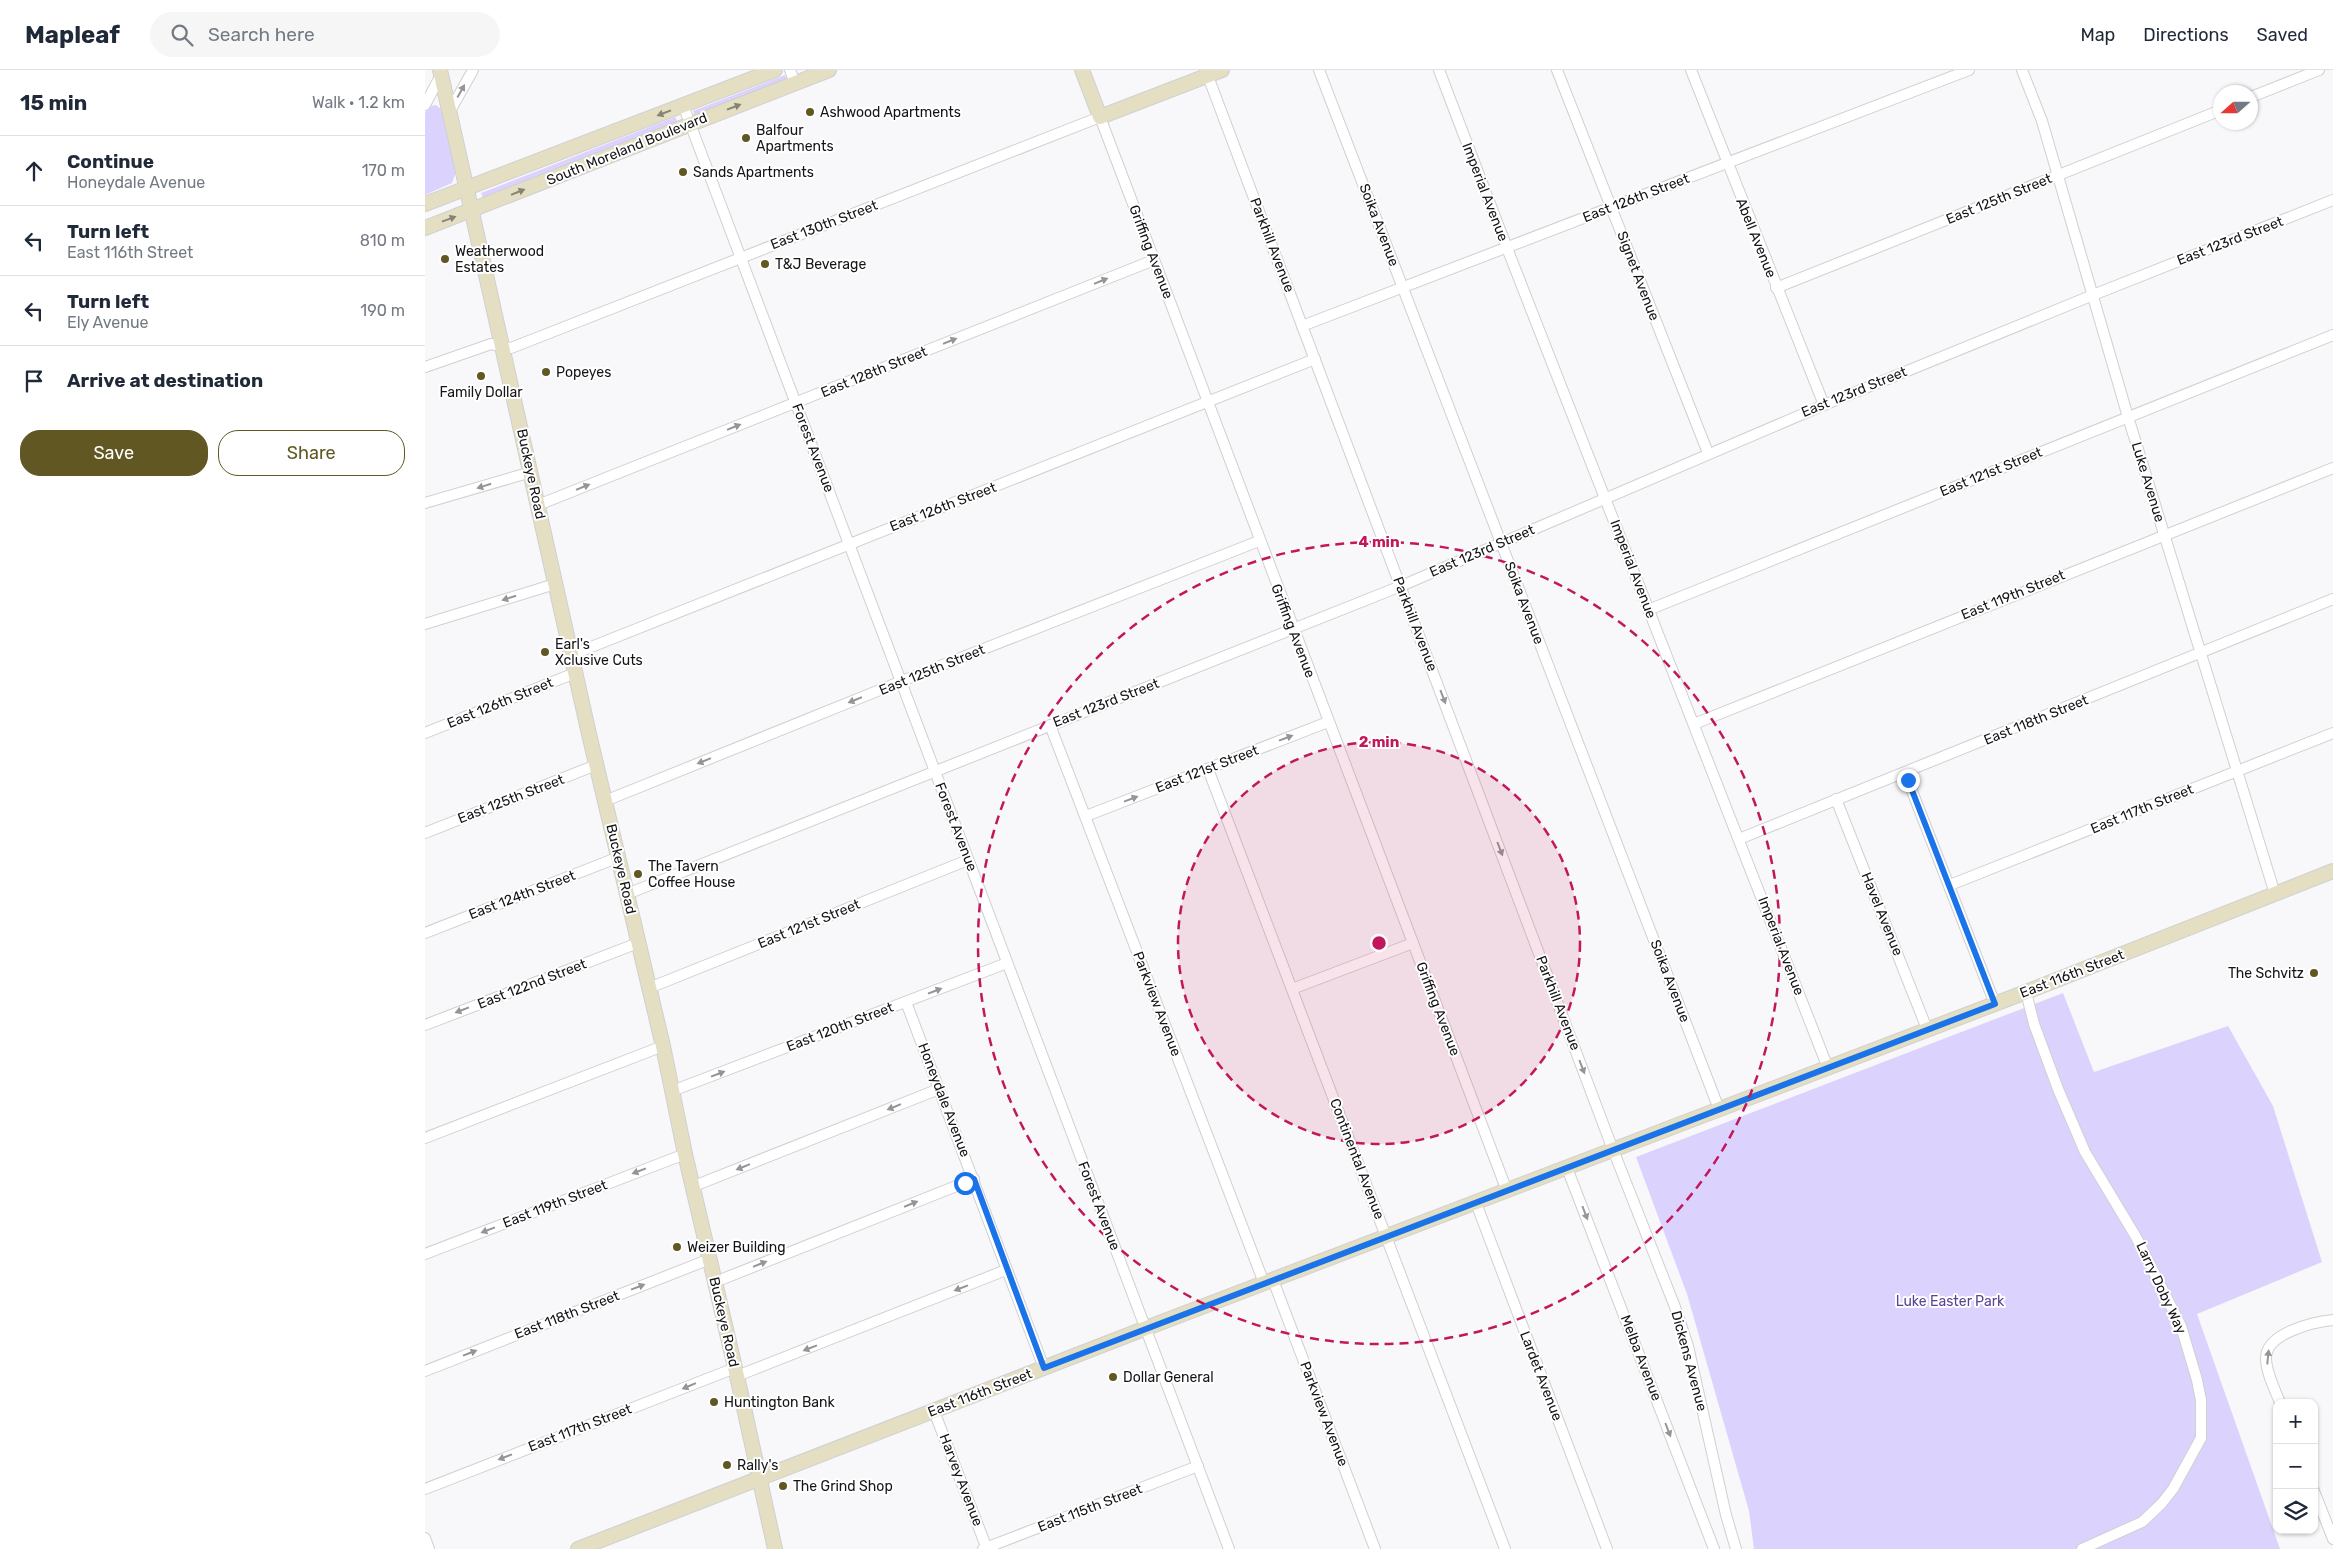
<!DOCTYPE html>
<meta charset="utf-8">
<style>
body{margin:0;font-family:Rubik,sans-serif;background:#f6f6f7;color:#1f2937}
.controls{position:absolute;right:15px;bottom:15px;display:grid;overflow:hidden;border-radius:10px;box-shadow:0 1px 4px #0004}
.controls button{width:45px;height:45px;display:grid;place-items:center;padding:0;border:0;border-bottom:1px solid #e0e1e3;background:#fff;color:#1f2937;font:25px sans-serif}
.compass{position:absolute;left:1788px;top:15px;width:45px;height:45px;border-radius:50%;background:#fff;box-shadow:0 1px 4px #0004;rotate:249deg}
.stop{position:absolute;width:15px;height:15px;margin:-11px;border:4px solid #1a73e8;border-radius:50%;background:#fff}
.stop.end{background:#1a73e8;border-color:#fff;box-shadow:0 1px 5px #0008}
.list{margin:0;padding:0;list-style:none}
h2{display:flex;justify-content:space-between;align-items:center;height:65px;margin:0;padding:0 20px;font-size:21px}
h2 small{font-size:16px;font-weight:400;color:#747a83}
.list li{display:grid;grid-template-columns:32px 1fr auto;gap:15px;align-items:center;box-sizing:border-box;height:70px;padding:0 20px;border-top:1px solid #e0e1e3}
.list b{display:block;font-size:19px;white-space:nowrap}
.list p{margin:0;font-size:16px;white-space:nowrap;color:#747a83}
.list em{font-size:16px;font-style:normal;color:#747a83}
.actions{display:flex;gap:10px;padding:15px 20px}
.actions a{flex:1;padding:11px 0;border:1px solid #615723;border-radius:20px;text-align:center;font-size:18px;color:#615723}
.actions .main{background:#615723;color:#fff}
.icon{flex:none;width:28px;height:28px;fill:none;stroke:currentColor;stroke-width:2;stroke-linecap:round;stroke-linejoin:round}
.map{position:relative;flex:none;width:1908px;height:1479px;overflow:hidden}
header{display:flex;align-items:center;gap:30px;box-sizing:border-box;height:70px;padding:0 25px;background:#fff;border-bottom:1px solid #e0e1e3}
header strong{font-size:24px}
nav{display:flex;gap:28px;margin-inline-start:auto;font-size:18px}
.search{width:350px;height:45px;background:#f6f6f7;display:flex;align-items:center;gap:12px;box-sizing:border-box;padding:0 18px;border-radius:28px;color:#747a83;font-size:19px}
main{display:flex}
aside{flex:1;background:#fff}
.map>svg:first-child{display:block}
.green{fill:#dcd2fe}
.lines{fill:none;stroke-linecap:round;stroke-linejoin:round}
.street-casing{stroke:#d0cfd2;stroke-width:12}
.secondary-casing{stroke:#d0cfd2;stroke-width:16}
.street{stroke:#fff;stroke-width:10}
.secondary{stroke:#e4dfc2;stroke-width:14}
.oneway{fill:#969596}
.oneway2{fill:#878475}
.route{stroke:#1a73e8;stroke-width:6}
.ring{fill:none;stroke:#c2185b;stroke-width:2.5;stroke-dasharray:9 6}
.poi-dot{fill:#615723;stroke:#fff;stroke-width:2}
.labels{text-anchor:middle;dominant-baseline:central;stroke-width:4;stroke-linejoin:round;paint-order:stroke}
.poi-label{font-size:14px;fill:#151416;stroke:#fff;text-anchor:start}
.street-label{font-size:14px;fill:#151416;stroke:#fff}
.park-label{font-size:14px;fill:#5c4393;stroke:#fff}
.centre{fill:#c2185b;stroke:#fff;stroke-width:2.5}
.ring-label{font-size:15px;text-anchor:middle;font-weight:bold;fill:#c2185b;stroke:#fff;stroke-width:4;stroke-linejoin:round;paint-order:stroke}
</style>
<header>
<strong>Mapleaf</strong>
<div class="search"><svg class="icon" aria-label="search" viewBox="0 0 24 24"><circle cx="10" cy="10" r="6"/><path d="M15 15l6 6"/></svg>Search here</div>
<nav><a>Map</a><a>Directions</a><a>Saved</a></nav>
</header>
<main>
<aside>
<h2>15 min<small>Walk · 1.2 km</small></h2>
<ul class="list">
<li><svg class="icon" aria-label="ahead" viewBox="0 0 24 24"><path d="M12 20V5M6 11l6-6 6 6"/></svg><div><b>Continue</b><p>Honeydale Avenue</p></div><em>170 m</em></li>
<li><svg class="icon" aria-label="left" viewBox="0 0 24 24"><path d="M17 20v-9H6M10 6l-5 5 5 5"/></svg><div><b>Turn left</b><p>East 116th Street</p></div><em>810 m</em></li>
<li><svg class="icon" aria-label="left" viewBox="0 0 24 24"><path d="M17 20v-9H6M10 6l-5 5 5 5"/></svg><div><b>Turn left</b><p>Ely Avenue</p></div><em>190 m</em></li>
<li><svg class="icon" aria-label="arrive" viewBox="0 0 24 24"><path d="M6 21V4h12l-3 4 3 4H6"/></svg><div><b>Arrive at destination</b></div></li>
</ul>
<div class="actions"><a class="main">Save</a><a>Share</a></div>
</aside>
<div class="map">
<svg width="1908" height="1479" viewBox="0 0 1908 1479">
<rect width="100%" height="100%" fill="#f8f7fa"/>
<g class="green">
<polygon points="360,5 362,10 270,46 268,41"/>
<polygon points="11,35 17,40 31,102 27,113 0,125 0,43 6,36"/>
<polygon points="250,47 253,52 58,128 56,123"/>
<polygon points="1638,923 1669,1002 1803,956 1848,1036 1897,1192 1772,1244 1855,1479 1329,1479 1324,1441 1262,1224 1211,1087"/>
</g>
<g class="lines">
<g class="street-casing">
<g id="street">
<polyline points="365,0 370,13"/>
<polyline points="894,0 1294,1039"/>
<polyline points="1014,0 1082,178 1403,998"/>
<polyline points="1132,0 1283,383"/>
<polyline points="1266,0 1399,335"/>
<polyline points="1597,0 1617,51 1703,347 1850,824"/>
<polyline points="781,1 1185,1072 1250,1237 1263,1276 1301,1445 1311,1479"/>
<polyline points="1826,27 1894,0"/>
<polyline points="0,35 17,3"/>
<polyline points="258,35 804,1479"/>
<polyline points="25,41 48,0"/>
<polyline points="1351,218 1796,40"/>
<polyline points="877,256 1544,0"/>
<polyline points="0,297 66,274 86,278 675,47 1082,1121"/>
<polyline points="0,433 106,402"/>
<polyline points="113,435 729,190"/>
<polyline points="1223,540 1908,265"/>
<polyline points="0,554 130,514"/>
<polyline points="146,585 890,289"/>
<polyline points="1269,654 1908,398"/>
<polyline points="625,655 839,1213"/>
<polyline points="0,663 150,603"/>
<polyline points="783,699 1080,1479"/>
<polyline points="1480,703 1570,934"/>
<polyline points="1411,729 1502,959"/>
<polyline points="180,731 482,609 834,471"/>
<polyline points="661,746 903,652"/>
<polyline points="0,763 171,695"/>
<polyline points="1314,769 1908,529"/>
<polyline points="1525,815 1908,663"/>
<polyline points="202,824 976,516 1399,335 1673,223 1908,130"/>
<polyline points="0,863 194,787"/>
<polyline points="224,918 543,790"/>
<polyline points="867,919 988,873"/>
<polyline points="1601,922 1609,954 1633,1019 1660,1082 1711,1167 1756,1256 1772,1310 1776,1330 1776,1368 1748,1419 1737,1433 1717,1452 1657,1479"/>
<polyline points="481,932 619,1298"/>
<polyline points="0,955 213,873"/>
<polyline points="247,1021 582,893"/>
<polyline points="0,1068 238,976"/>
<polyline points="1142,1098 1289,1479"/>
<polyline points="269,1116 514,1019"/>
<polyline points="1051,1133 1182,1479"/>
<polyline points="0,1184 260,1084"/>
<polyline points="848,1210 950,1479"/>
<polyline points="290,1212 549,1109"/>
<polyline points="0,1301 285,1189"/>
<polyline points="312,1306 581,1200"/>
<path d="M1855 1333C1850 1319 1841 1303 1841 1288 1841 1263 1889 1252 1908 1250"/>
<polyline points="509,1341 562,1479"/>
<polyline points="0,1419 310,1298"/>
<polyline points="1889,1421 1908,1469"/>
<polyline points="0,1468 4,1479"/>
<polyline points="558,1479 773,1396"/>
</g>
</g>
<g class="secondary-casing">
<g id="secondary">
<polyline points="15,0 164,664 238,976 260,1084 312,1306 350,1479"/>
<polyline points="657,0 675,47 797,0"/>
<polyline points="0,134 350,0"/>
<polyline points="0,158 404,0"/>
<polyline points="153,1479 711,1262 1601,922 1908,801"/>
</g>
</g>
<use href="#street" class="street"/>
<use href="#secondary" class="secondary"/>
</g>
<defs><path id="oneway-solid" d="M-6-.8H1V-3.2L6.5 0L1 3.2V.8H-6Z" transform="scale(1.25)"/></defs>
<g class="oneway">
<use href="#oneway-solid" transform="translate(36 21) rotate(-61)"/>
<use href="#oneway-solid" transform="translate(676 211) rotate(-22)"/>
<use href="#oneway-solid" transform="translate(525 271) rotate(-22)"/>
<use href="#oneway-solid" transform="translate(309 357) rotate(-22)"/>
<use href="#oneway-solid" transform="translate(59 416) rotate(163)"/>
<use href="#oneway-solid" transform="translate(158 417) rotate(-22)"/>
<use href="#oneway-solid" transform="translate(84 528) rotate(163)"/>
<use href="#oneway-solid" transform="translate(1018 627) rotate(69)"/>
<use href="#oneway-solid" transform="translate(430 630) rotate(158)"/>
<use href="#oneway-solid" transform="translate(861 668) rotate(-21)"/>
<use href="#oneway-solid" transform="translate(279 691) rotate(158)"/>
<use href="#oneway-solid" transform="translate(706 729) rotate(-21)"/>
<use href="#oneway-solid" transform="translate(1075 779) rotate(69)"/>
<use href="#oneway-solid" transform="translate(510 921) rotate(-21)"/>
<use href="#oneway-solid" transform="translate(37 940) rotate(159)"/>
<use href="#oneway-solid" transform="translate(1157 997) rotate(69)"/>
<use href="#oneway-solid" transform="translate(293 1004) rotate(-21)"/>
<use href="#oneway-solid" transform="translate(469 1037) rotate(158)"/>
<use href="#oneway-solid" transform="translate(318 1097) rotate(158)"/>
<use href="#oneway-solid" transform="translate(214 1101) rotate(159)"/>
<use href="#oneway-solid" transform="translate(486 1134) rotate(-22)"/>
<use href="#oneway-solid" transform="translate(1160 1143) rotate(69)"/>
<use href="#oneway-solid" transform="translate(63 1160) rotate(159)"/>
<use href="#oneway-solid" transform="translate(335 1194) rotate(-22)"/>
<use href="#oneway-solid" transform="translate(213 1217) rotate(-21)"/>
<use href="#oneway-solid" transform="translate(536 1218) rotate(159)"/>
<use href="#oneway-solid" transform="translate(385 1278) rotate(159)"/>
<use href="#oneway-solid" transform="translate(45 1283) rotate(-21)"/>
<use href="#oneway-solid" transform="translate(1843 1287) rotate(-84)"/>
<use href="#oneway-solid" transform="translate(264 1316) rotate(157)"/>
<use href="#oneway-solid" transform="translate(1243 1360) rotate(69)"/>
<use href="#oneway-solid" transform="translate(80 1387) rotate(159)"/>
</g>
<g class="oneway2">
<use href="#oneway-solid" transform="translate(309 37) rotate(-21)"/>
<use href="#oneway-solid" transform="translate(239 43) rotate(159)"/>
<use href="#oneway-solid" transform="translate(93 122) rotate(-22)"/>
<use href="#oneway-solid" transform="translate(24 149) rotate(-20)"/>
</g>
<g class="lines">
<polyline class="route" points="540,1113 549,1109 619,1298 1570,934 1483,710"/>
</g>
<circle cx="954" cy="873" r="201" fill="#c2185b" fill-opacity=".12"/>
<g class="ring">
<circle cx="954" cy="873" r="201"/>
<circle cx="954" cy="873" r="401"/>
</g>
<g class="poi-dot">
<circle cx="385" cy="42" r="5"/>
<circle cx="321" cy="68" r="5"/>
<circle cx="258" cy="102" r="5"/>
<circle cx="20" cy="189" r="5"/>
<circle cx="340" cy="194" r="5"/>
<circle cx="121" cy="302" r="5"/>
<circle cx="56" cy="306" r="5"/>
<circle cx="120" cy="582" r="5"/>
<circle cx="213" cy="804" r="5"/>
<circle cx="1889" cy="903" r="5"/>
<circle cx="252" cy="1177" r="5"/>
<circle cx="688" cy="1307" r="5"/>
<circle cx="289" cy="1332" r="5"/>
<circle cx="302" cy="1395" r="5"/>
<circle cx="358" cy="1416" r="5"/>
</g>
<g class="labels">
<g class="poi-label">
<text x="395" y="42">Ashwood Apartments</text>
<text x="331" y="60">Balfour<tspan x="331" dy="16">Apartments</tspan></text>
<text x="268" y="102">Sands Apartments</text>
<text x="30" y="181">Weatherwood<tspan x="30" dy="16">Estates</tspan></text>
<text x="350" y="194">T&amp;J Beverage</text>
<text x="131" y="302">Popeyes</text>
<text x="56" y="322" text-anchor="middle">Family Dollar</text>
<text x="130" y="574">Earl's<tspan x="130" dy="16">Xclusive Cuts</tspan></text>
<text x="223" y="796">The Tavern<tspan x="223" dy="16">Coffee House</tspan></text>
<text x="1879" y="903" text-anchor="end">The Schvitz</text>
<text x="262" y="1177">Weizer Building</text>
<text x="698" y="1307">Dollar General</text>
<text x="299" y="1332">Huntington Bank</text>
<text x="312" y="1395">Rally's</text>
<text x="368" y="1416">The Grind Shop</text>
</g>
<g class="street-label">
<text transform="translate(202 79) rotate(-22)">South Moreland Boulevard</text>
<text transform="translate(1060 122) rotate(69)">Imperial Avenue</text>
<text transform="translate(1211 128) rotate(-21)">East 126th Street</text>
<text transform="translate(1574 129) rotate(-22)">East 125th Street</text>
<text transform="translate(399 155) rotate(-21)">East 130th Street</text>
<text transform="translate(954 155) rotate(69)">Soika Avenue</text>
<text transform="translate(1331 168) rotate(68)">Abell Avenue</text>
<text transform="translate(1805 171) rotate(-21)">East 123rd Street</text>
<text transform="translate(847 175) rotate(69)">Parkhill Avenue</text>
<text transform="translate(726 182) rotate(69)">Griffing Avenue</text>
<text transform="translate(1213 206) rotate(69)">Signet Avenue</text>
<text transform="translate(449 302) rotate(-22)">East 128th Street</text>
<text transform="translate(1429 322) rotate(-22)">East 123rd Street</text>
<text transform="translate(388 378) rotate(69)">Forest Avenue</text>
<text transform="translate(1566 402) rotate(-22)">East 121st Street</text>
<text transform="translate(106 404) rotate(78)">Buckeye Road</text>
<text transform="translate(1723 412) rotate(73)">Luke Avenue</text>
<text transform="translate(518 437) rotate(-21)">East 126th Street</text>
<text transform="translate(1057 481) rotate(-23)">East 123rd Street</text>
<text transform="translate(1208 499) rotate(69)">Imperial Avenue</text>
<text transform="translate(1588 525) rotate(-22)">East 119th Street</text>
<text transform="translate(1099 533) rotate(69)">Soika Avenue</text>
<text transform="translate(990 554) rotate(69)">Parkhill Avenue</text>
<text transform="translate(868 561) rotate(69)">Griffing Avenue</text>
<text transform="translate(507 600) rotate(-22)">East 125th Street</text>
<text transform="translate(75 633) rotate(-22)">East 126th Street</text>
<text transform="translate(681 633) rotate(-21)">East 123rd Street</text>
<text transform="translate(1611 650) rotate(-22)">East 118th Street</text>
<text transform="translate(782 699) rotate(-21)">East 121st Street</text>
<text transform="translate(86 729) rotate(-21)">East 125th Street</text>
<text transform="translate(1717 739) rotate(-22)">East 117th Street</text>
<text transform="translate(531 757) rotate(69)">Forest Avenue</text>
<text transform="translate(196 799) rotate(77)">Buckeye Road</text>
<text transform="translate(97 825) rotate(-21)">East 124th Street</text>
<text transform="translate(1457 844) rotate(68)">Havel Avenue</text>
<text transform="translate(384 854) rotate(-22)">East 121st Street</text>
<text transform="translate(1356 876) rotate(69)">Imperial Avenue</text>
<text transform="translate(1647 904) rotate(-21)">East 116th Street</text>
<text transform="translate(1245 911) rotate(69)">Soika Avenue</text>
<text transform="translate(107 914) rotate(-21)">East 122nd Street</text>
<text transform="translate(1133 933) rotate(69)">Parkhill Avenue</text>
<text transform="translate(732 934) rotate(69)">Parkview Avenue</text>
<text transform="translate(1013 939) rotate(69)">Griffing Avenue</text>
<text transform="translate(415 957) rotate(-21)">East 120th Street</text>
<text transform="translate(519 1030) rotate(69)">Honeydale Avenue</text>
<text transform="translate(932 1089) rotate(69)">Continental Avenue</text>
<text transform="translate(130 1134) rotate(-21)">East 119th Street</text>
<text transform="translate(674 1136) rotate(69)">Forest Avenue</text>
<text transform="translate(1736 1218) rotate(65)">Larry Doby Way</text>
<text transform="translate(142 1245) rotate(-21)">East 118th Street</text>
<text transform="translate(299 1252) rotate(77)">Buckeye Road</text>
<text transform="translate(1216 1288) rotate(69)">Melba Avenue</text>
<text transform="translate(1264 1291) rotate(75)">Dickens Avenue</text>
<text transform="translate(1116 1306) rotate(69)">Lardet Avenue</text>
<text transform="translate(555 1323) rotate(-21)">East 116th Street</text>
<text transform="translate(899 1344) rotate(69)">Parkview Avenue</text>
<text transform="translate(155 1358) rotate(-21)">East 117th Street</text>
<text transform="translate(536 1410) rotate(69)">Harvey Avenue</text>
<text transform="translate(665 1438) rotate(-21)">East 115th Street</text>
</g>
<g class="park-label">
<text x="1525" y="1231">Luke Easter Park</text>
</g>
</g>
<circle cx="954" cy="873" r="8" class="centre"/>
<g class="ring-label">
<text x="954" y="477">4 min</text>
<text x="954" y="677">2 min</text>
</g>
</svg>
<div class="controls">
<button>+</button>
<button>−</button>
<button><svg class="icon" aria-label="layers" viewBox="0 0 24 24"><path d="M12 4l9 5-9 5-9-5zM3 14l9 5 9-5"/></svg></button>
</div>
<svg class="compass" viewBox="-18 -18 36 36"><path d="M0-13l5 13h-10z" fill="#e53935"/><path d="M0 13l5-13h-10z" fill="#747a83"/></svg>
<div class="stop" style="left:540px;top:1113px"></div>
<div class="stop end" style="left:1483px;top:710px"></div>
</div>
</main>
